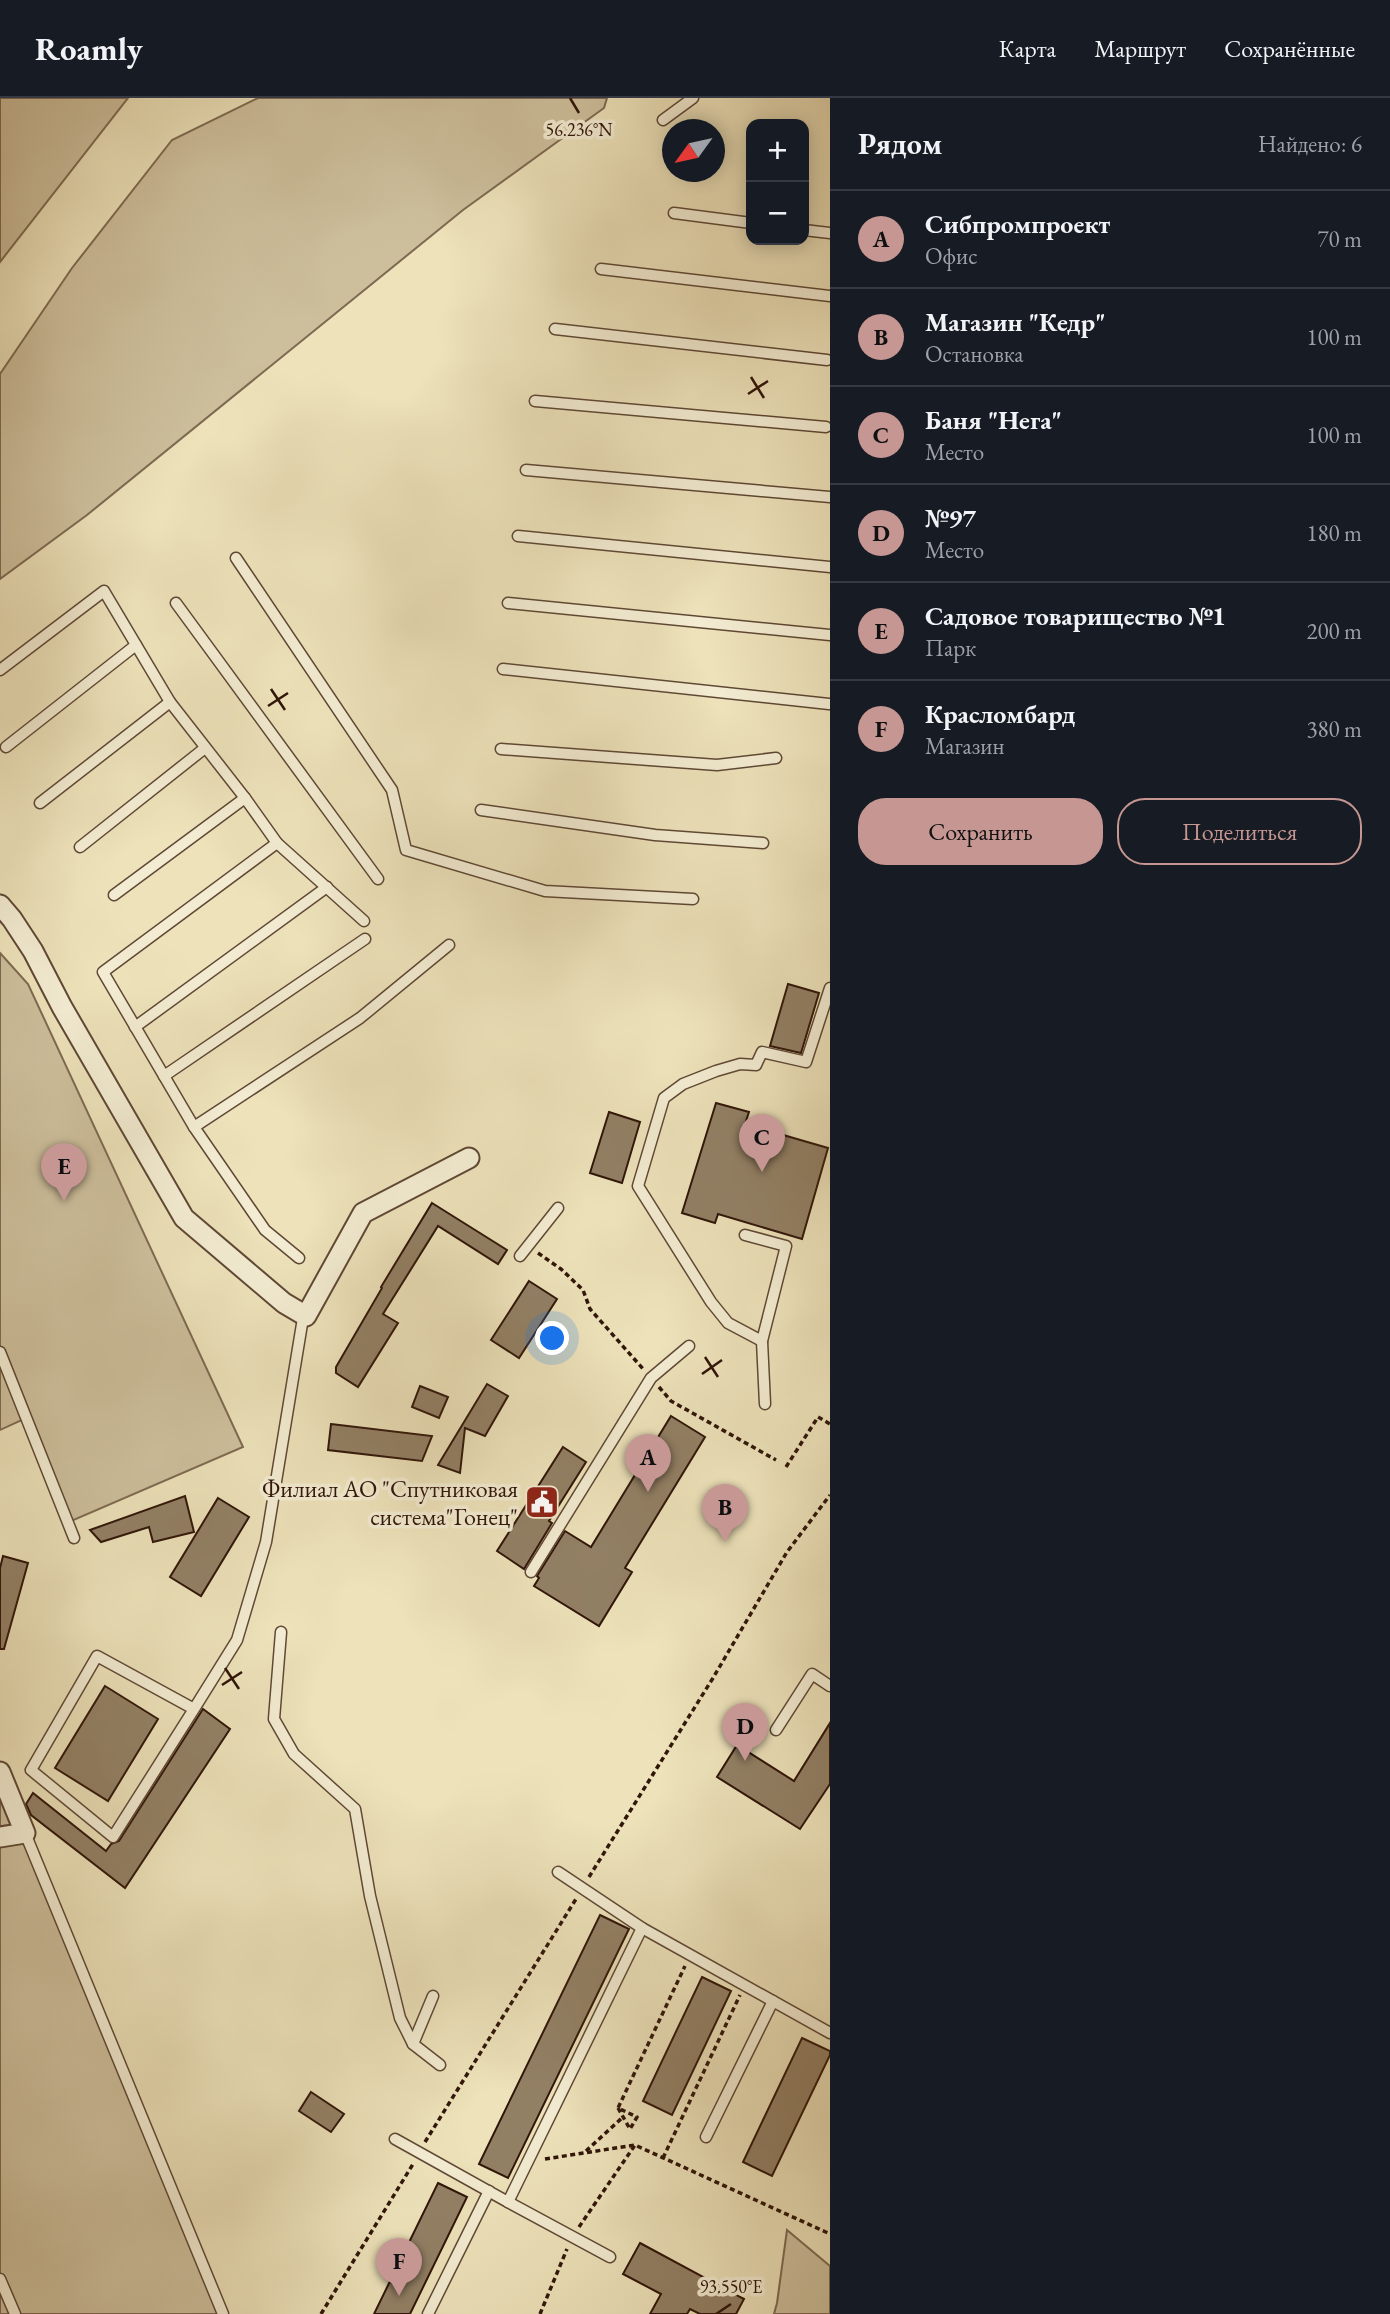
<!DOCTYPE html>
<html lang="ru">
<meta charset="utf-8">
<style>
body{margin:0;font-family:"EB Garamond",serif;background:#242831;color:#f1f3f6}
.controls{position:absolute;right:21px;top:21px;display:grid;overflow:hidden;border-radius:14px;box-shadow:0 4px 18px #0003}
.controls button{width:63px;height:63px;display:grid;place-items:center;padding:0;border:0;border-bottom:2px solid #363941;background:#171b24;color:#f1f3f6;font:35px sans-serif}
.compass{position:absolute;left:662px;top:21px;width:63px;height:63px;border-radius:50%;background:#171b24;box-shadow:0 4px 18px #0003;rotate:237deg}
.you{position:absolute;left:553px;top:1241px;width:24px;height:24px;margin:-18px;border:5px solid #fff;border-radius:50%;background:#1a73e8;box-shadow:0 0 0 10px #1a73e833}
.badge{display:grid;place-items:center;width:46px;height:46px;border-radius:50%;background:#c59692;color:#111;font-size:23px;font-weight:700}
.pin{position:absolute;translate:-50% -58px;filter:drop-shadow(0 2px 4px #0008)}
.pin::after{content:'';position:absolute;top:37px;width:24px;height:21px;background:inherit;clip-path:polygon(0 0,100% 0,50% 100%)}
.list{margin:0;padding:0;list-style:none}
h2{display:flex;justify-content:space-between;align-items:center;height:91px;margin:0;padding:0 28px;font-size:30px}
h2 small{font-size:23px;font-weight:400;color:#9ea1a6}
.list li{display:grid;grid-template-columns:46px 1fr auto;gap:21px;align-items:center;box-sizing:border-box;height:98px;padding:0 28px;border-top:2px solid #363941}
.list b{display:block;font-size:26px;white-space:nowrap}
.list p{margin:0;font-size:23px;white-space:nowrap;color:#9ea1a6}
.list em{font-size:23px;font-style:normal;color:#9ea1a6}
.actions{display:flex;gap:14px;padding:21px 28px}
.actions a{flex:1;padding:16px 0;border:2px solid #c59692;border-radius:28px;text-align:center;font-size:24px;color:#c59692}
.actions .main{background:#c59692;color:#111}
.map{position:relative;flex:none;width:830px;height:2216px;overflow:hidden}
header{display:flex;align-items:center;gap:42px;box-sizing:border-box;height:98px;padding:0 35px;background:#171b24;border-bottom:2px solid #363941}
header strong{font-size:33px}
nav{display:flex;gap:38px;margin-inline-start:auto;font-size:24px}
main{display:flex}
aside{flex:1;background:#171b24}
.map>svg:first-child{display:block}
.green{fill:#cdbf9c;stroke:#7e6a52;stroke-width:2}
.building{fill:#928065;stroke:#301509;stroke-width:2}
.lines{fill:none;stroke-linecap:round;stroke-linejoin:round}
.service-casing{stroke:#5f4835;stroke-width:13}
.minor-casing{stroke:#5f4835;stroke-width:23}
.path{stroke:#301509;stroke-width:3.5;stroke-dasharray:5 3.5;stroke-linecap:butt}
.service{stroke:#f3ecd2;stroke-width:10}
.minor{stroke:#f3ecd2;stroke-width:19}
.ticks{fill:none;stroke:#301509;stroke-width:2.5}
.labels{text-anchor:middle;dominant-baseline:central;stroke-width:7;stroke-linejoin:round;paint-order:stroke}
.poi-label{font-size:24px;fill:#301509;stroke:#f3ecd2;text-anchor:end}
.ticks-label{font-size:18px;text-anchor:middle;fill:#301509;stroke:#f3ecd2;stroke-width:7;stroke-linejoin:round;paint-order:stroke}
</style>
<header>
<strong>Roamly</strong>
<nav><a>Карта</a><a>Маршрут</a><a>Сохранённые</a></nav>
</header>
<main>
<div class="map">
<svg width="830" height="2216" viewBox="0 0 830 2216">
<rect width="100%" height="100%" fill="#ede2ba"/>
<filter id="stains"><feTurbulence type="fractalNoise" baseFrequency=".00286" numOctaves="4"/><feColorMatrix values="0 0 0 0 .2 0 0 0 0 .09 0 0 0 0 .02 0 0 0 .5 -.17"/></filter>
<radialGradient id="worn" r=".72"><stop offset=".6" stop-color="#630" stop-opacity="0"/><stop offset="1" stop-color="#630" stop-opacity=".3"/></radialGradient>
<g class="green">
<polygon points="0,0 128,0 0,164"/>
<polygon points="258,0 607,0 604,10 463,112 87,417 0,481 0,276 72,170 172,42"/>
<polygon points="0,855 28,886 243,1349 69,1424 26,1320 0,1332"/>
<polygon points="0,1674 223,2216 0,2216"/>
<polygon points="787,2132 830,2168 830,2216 774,2216 777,2205"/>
</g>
<g class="building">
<polygon points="788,886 819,895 801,955 770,948"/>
<polygon points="716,1005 749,1014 745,1026 828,1050 802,1141 718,1116 715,1125 682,1115"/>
<polygon points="609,1014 640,1024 622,1085 590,1075"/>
<polygon points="432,1105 507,1152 498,1166 438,1128 383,1216 398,1225 358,1289 336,1275 336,1269 382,1190 381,1189"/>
<polygon points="529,1183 557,1201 519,1260 491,1242"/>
<polygon points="487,1286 508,1298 485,1338 465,1330 460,1375 438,1367"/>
<polygon points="420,1288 448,1299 439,1320 412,1309"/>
<polygon points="671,1318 705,1339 625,1470 632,1474 599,1528 534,1488 539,1480 537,1478 565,1433 591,1449"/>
<polygon points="331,1326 432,1338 422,1363 328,1352"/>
<polygon points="563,1349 586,1364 549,1423 552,1425 524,1471 497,1453"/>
<polygon points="185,1398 194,1434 153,1444 149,1429 101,1444 90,1432"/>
<polygon points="218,1400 249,1419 201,1498 170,1479"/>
<polygon points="3,1458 28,1465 4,1551 0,1551 0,1470"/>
<polygon points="105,1588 158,1621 108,1703 55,1670"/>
<polygon points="203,1611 230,1631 125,1790 31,1717 26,1706 33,1695 106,1753 111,1746 119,1743"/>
<polygon points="830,1625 830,1686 800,1731 717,1679 737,1647 794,1683"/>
<polygon points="600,1817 629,1831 508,2080 479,2066"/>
<polygon points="702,1879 731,1893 672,2017 643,2003"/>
<polygon points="802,1940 830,1953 830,1957 772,2078 743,2064"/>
<polygon points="311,1994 344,2016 331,2034 299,2013"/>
<polygon points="438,2085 467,2099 410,2216 374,2216"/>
<polygon points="640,2145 744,2201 736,2216 700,2216 690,2211 687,2216 650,2216 661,2196 623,2176"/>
</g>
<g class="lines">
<g class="service-casing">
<g id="service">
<polyline points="663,22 693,0"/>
<polyline points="674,115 751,125"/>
<polyline points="804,132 830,135"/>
<polyline points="601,171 830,198"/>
<polyline points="555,231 827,262"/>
<polyline points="535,303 826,329"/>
<polyline points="526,372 830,399"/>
<polyline points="518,438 830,469"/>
<polyline points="236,460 392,692 406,752 545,793 693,801"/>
<polyline points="176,505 378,781"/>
<polyline points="508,505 830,537"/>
<polyline points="503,571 829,606"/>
<polyline points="0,572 104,493 170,604 245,700 277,745 364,823"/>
<polyline points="6,649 136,547"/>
<polyline points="501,651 717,667 776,660"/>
<polyline points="40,705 170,604"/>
<polyline points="481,712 655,737 763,745"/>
<polyline points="277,745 103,874 194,1029 360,920 449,847"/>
<polyline points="80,749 205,650"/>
<polyline points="114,797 245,700"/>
<polyline points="135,929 327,789"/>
<polyline points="164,978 365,841"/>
<polyline points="194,1029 265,1132 299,1160"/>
<polyline points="745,1137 786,1148 762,1243 765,1306"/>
<polyline points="520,1158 558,1110"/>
<polyline points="762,1243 728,1225 711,1204 638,1088 664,1000 683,986 716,973 740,966 756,967 762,954 806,964 830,890"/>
<polyline points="0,1254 74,1440"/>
<polyline points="531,1474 651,1280 689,1248"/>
<polyline points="281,1534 274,1621 294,1656 355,1711 370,1798 400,1920 413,1946"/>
<polyline points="194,1611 113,1739 31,1672 97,1558 194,1611 237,1542 266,1444 302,1226 306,1218"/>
<polyline points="776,1632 812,1576 830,1588"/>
<polyline points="25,1735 223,2216"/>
<polyline points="558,1774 642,1830 830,1935"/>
<polyline points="433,1898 413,1946 440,1967"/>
<polyline points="706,2039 773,1903"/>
<polyline points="395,2041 508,2104 642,1830"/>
<polyline points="508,2104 610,2159"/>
<polyline points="0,2181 15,2216"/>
<polyline points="428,2216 489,2093"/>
</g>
</g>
<g class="minor-casing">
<g id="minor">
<polyline points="0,807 12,821 33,853 62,909 184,1120 284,1205 306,1218 363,1115 469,1060"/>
<polyline points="0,1674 25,1735 0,1739"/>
</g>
</g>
<g class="path">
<polyline points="538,1155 561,1171 583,1192 590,1211 644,1272"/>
<polyline points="659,1289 671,1303 776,1362"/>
<polyline points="786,1369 818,1319 830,1326"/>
<polyline points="589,1779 713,1580 787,1454 830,1397"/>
<polyline points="618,2010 630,2031 637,2019 618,2010 685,1868"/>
<polyline points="425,2044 576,1801"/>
<polyline points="586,2053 623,2019"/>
<polyline points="663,2060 740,1897"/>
<polyline points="545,2061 635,2047 830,2136"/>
<polyline points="579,2129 635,2047"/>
<polyline points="321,2216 413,2066"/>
<polyline points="540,2216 567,2151"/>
</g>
<use href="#service" class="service"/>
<use href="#minor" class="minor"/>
</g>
<path class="ticks" d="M570 0 579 15M751 279 764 300M748 296 768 283M271 591 285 612M268 608 288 595M705 1259 718 1279M702 1276 722 1262M225 1570 239 1591M222 1587 242 1574M716 2216 731 2206"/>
<defs>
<g id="civic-square" transform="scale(1.75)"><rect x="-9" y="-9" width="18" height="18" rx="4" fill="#8f2418" stroke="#f3ecd2"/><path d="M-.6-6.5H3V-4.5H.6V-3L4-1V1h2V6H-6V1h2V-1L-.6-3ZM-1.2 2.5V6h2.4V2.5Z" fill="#fff"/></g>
</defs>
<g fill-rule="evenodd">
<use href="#civic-square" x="542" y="1404"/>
</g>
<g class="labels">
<g class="poi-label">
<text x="518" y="1390">Филиал АО "Спутниковая<tspan x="518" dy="28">система"Гонец"</tspan></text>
</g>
</g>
<g class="ticks-label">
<text x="579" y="38">56.236°N</text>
<text x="731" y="2195">93.550°E</text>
</g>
<rect width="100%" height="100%" filter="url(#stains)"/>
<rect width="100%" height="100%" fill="url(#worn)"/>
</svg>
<div class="controls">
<button>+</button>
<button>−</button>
</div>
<svg class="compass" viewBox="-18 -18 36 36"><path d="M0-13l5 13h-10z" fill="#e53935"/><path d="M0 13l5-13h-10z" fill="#9ea1a6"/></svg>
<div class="you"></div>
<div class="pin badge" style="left:648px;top:1394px">A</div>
<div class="pin badge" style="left:725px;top:1444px">B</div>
<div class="pin badge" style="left:762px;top:1074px">C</div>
<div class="pin badge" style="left:745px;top:1663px">D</div>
<div class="pin badge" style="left:64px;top:1103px">E</div>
<div class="pin badge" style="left:399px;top:2198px">F</div>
</div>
<aside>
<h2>Рядом<small>Найдено: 6</small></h2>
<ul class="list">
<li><span class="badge">A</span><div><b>Сибпромпроект</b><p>Офис</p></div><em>70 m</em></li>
<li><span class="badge">B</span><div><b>Магазин &quot;Кедр&quot;</b><p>Остановка</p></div><em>100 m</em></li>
<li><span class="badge">C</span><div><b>Баня &quot;Нега&quot;</b><p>Место</p></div><em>100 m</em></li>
<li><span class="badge">D</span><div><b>№97</b><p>Место</p></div><em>180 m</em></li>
<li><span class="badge">E</span><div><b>Садовое товарищество №1</b><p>Парк</p></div><em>200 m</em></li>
<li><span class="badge">F</span><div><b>Красломбард</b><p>Магазин</p></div><em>380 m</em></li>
</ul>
<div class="actions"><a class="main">Сохранить</a><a>Поделиться</a></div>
</aside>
</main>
